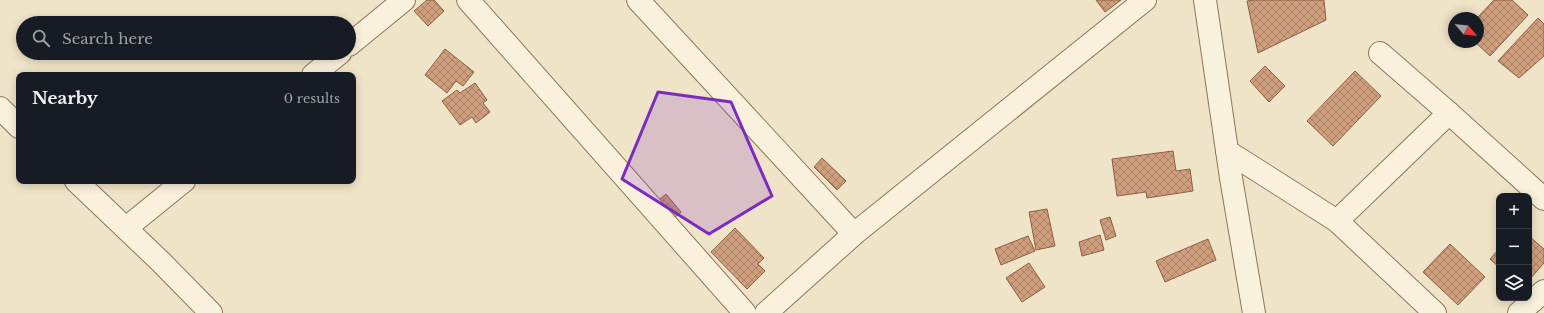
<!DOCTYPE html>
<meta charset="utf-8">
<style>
body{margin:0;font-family:"Libre Baskerville",serif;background:#20242c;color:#f1f3f6}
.controls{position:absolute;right:12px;bottom:12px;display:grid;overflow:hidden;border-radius:8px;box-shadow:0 2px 10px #0003}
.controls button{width:36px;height:36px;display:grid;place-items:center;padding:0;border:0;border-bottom:1px solid #363941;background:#171b24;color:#f1f3f6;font:20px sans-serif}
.compass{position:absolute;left:1448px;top:12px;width:36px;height:36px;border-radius:50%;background:#171b24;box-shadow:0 2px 10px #0003;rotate:118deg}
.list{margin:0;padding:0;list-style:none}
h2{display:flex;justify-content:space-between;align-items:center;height:52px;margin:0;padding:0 16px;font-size:17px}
h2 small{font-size:13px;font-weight:400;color:#9ea1a6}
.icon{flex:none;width:22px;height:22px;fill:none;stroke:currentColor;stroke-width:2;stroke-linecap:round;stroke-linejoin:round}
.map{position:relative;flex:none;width:1544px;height:313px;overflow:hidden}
.search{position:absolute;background:#171b24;box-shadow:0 2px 10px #0003;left:16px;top:16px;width:340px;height:44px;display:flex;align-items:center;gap:10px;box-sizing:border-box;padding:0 14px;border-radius:22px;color:#9ea1a6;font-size:15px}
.panel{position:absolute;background:#171b24;box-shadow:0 2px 10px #0003;left:16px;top:72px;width:340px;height:112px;border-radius:8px}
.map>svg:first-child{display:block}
.building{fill:url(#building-cross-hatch);stroke:#8d5f41}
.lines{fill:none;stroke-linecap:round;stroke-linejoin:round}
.street-casing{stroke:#8d765c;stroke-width:24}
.street{stroke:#faf1dc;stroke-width:22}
.marked{fill:#7b2cbf;fill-opacity:0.2;stroke:#7b2cbf;stroke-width:3;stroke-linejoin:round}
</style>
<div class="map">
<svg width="1544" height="313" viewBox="0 0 1544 313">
<defs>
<pattern id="building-cross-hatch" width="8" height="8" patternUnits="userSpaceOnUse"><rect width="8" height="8" fill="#cf9f7d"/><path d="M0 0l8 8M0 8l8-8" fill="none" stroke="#a98266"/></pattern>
</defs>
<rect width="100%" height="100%" fill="#f0e4c8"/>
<g class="building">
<polygon points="427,0 434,0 444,11 428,26 414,11"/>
<polygon points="1096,0 1121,0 1105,12"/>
<polygon points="1254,0 1324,0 1326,20 1258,53 1247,1"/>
<polygon points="1494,0 1512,0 1528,15 1490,56 1475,42 1478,42 1477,18"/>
<polygon points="1538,18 1544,24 1544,56 1519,78 1498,61"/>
<polygon points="445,49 474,72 463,86 456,81 447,93 425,75"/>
<polygon points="1265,66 1285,86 1269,102 1250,81"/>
<polygon points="1355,71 1381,96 1333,146 1307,121"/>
<polygon points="475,83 487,100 483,103 490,112 476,123 472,117 460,125 442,101 457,90 460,93"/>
<polygon points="1173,151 1176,171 1190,169 1193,191 1147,198 1146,192 1117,196 1112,159"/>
<polygon points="822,158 846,181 837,190 814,167"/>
<polygon points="666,194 681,212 673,219 658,201"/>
<polygon points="1047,209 1055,246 1036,250 1029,212"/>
<polygon points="1110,217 1116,236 1106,240 1100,220"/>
<polygon points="735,228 764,258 758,264 765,271 747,289 711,252"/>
<polygon points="1100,235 1104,250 1082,256 1079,242"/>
<polygon points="1028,236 1035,251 1001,265 995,249"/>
<polygon points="1529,236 1544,249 1544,263 1529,280"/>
<polygon points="1208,239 1216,260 1165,282 1156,261"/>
<polygon points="1450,244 1485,277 1458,305 1423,272"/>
<polygon points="1499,249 1499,267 1490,259"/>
<polygon points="1029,263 1045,287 1022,302 1006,278"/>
</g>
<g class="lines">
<g class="street-casing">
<g id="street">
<polyline points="468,0 745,313"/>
<polyline points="638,0 854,234"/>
<polyline points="1205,0 1231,178 1254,313"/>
<polyline points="349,45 404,0"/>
<polyline points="1380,53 1449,113 1544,199"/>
<polyline points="313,75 340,53"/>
<polyline points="0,108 19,127"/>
<polyline points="1227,151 1337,221 1435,313"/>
<polyline points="76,181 161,262 211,313"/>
<polyline points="1337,221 1449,113"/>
<polyline points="126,228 184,181"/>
<polyline points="766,313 854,234 1145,0"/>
<polyline points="1519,313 1544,291"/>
</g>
</g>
<use href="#street" class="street"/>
</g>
<path class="marked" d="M658 92 731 102 772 196 709 234 622 179Z"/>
</svg>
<div class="controls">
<button>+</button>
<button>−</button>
<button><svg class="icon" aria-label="layers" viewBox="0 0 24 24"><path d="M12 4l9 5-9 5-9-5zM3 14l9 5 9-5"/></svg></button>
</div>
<svg class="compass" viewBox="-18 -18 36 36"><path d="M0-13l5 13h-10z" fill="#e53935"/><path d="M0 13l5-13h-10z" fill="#9ea1a6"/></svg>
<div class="search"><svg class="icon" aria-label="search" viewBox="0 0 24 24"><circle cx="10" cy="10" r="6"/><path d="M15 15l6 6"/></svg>Search here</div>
<section class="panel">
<h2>Nearby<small>0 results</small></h2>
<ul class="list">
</ul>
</section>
</div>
